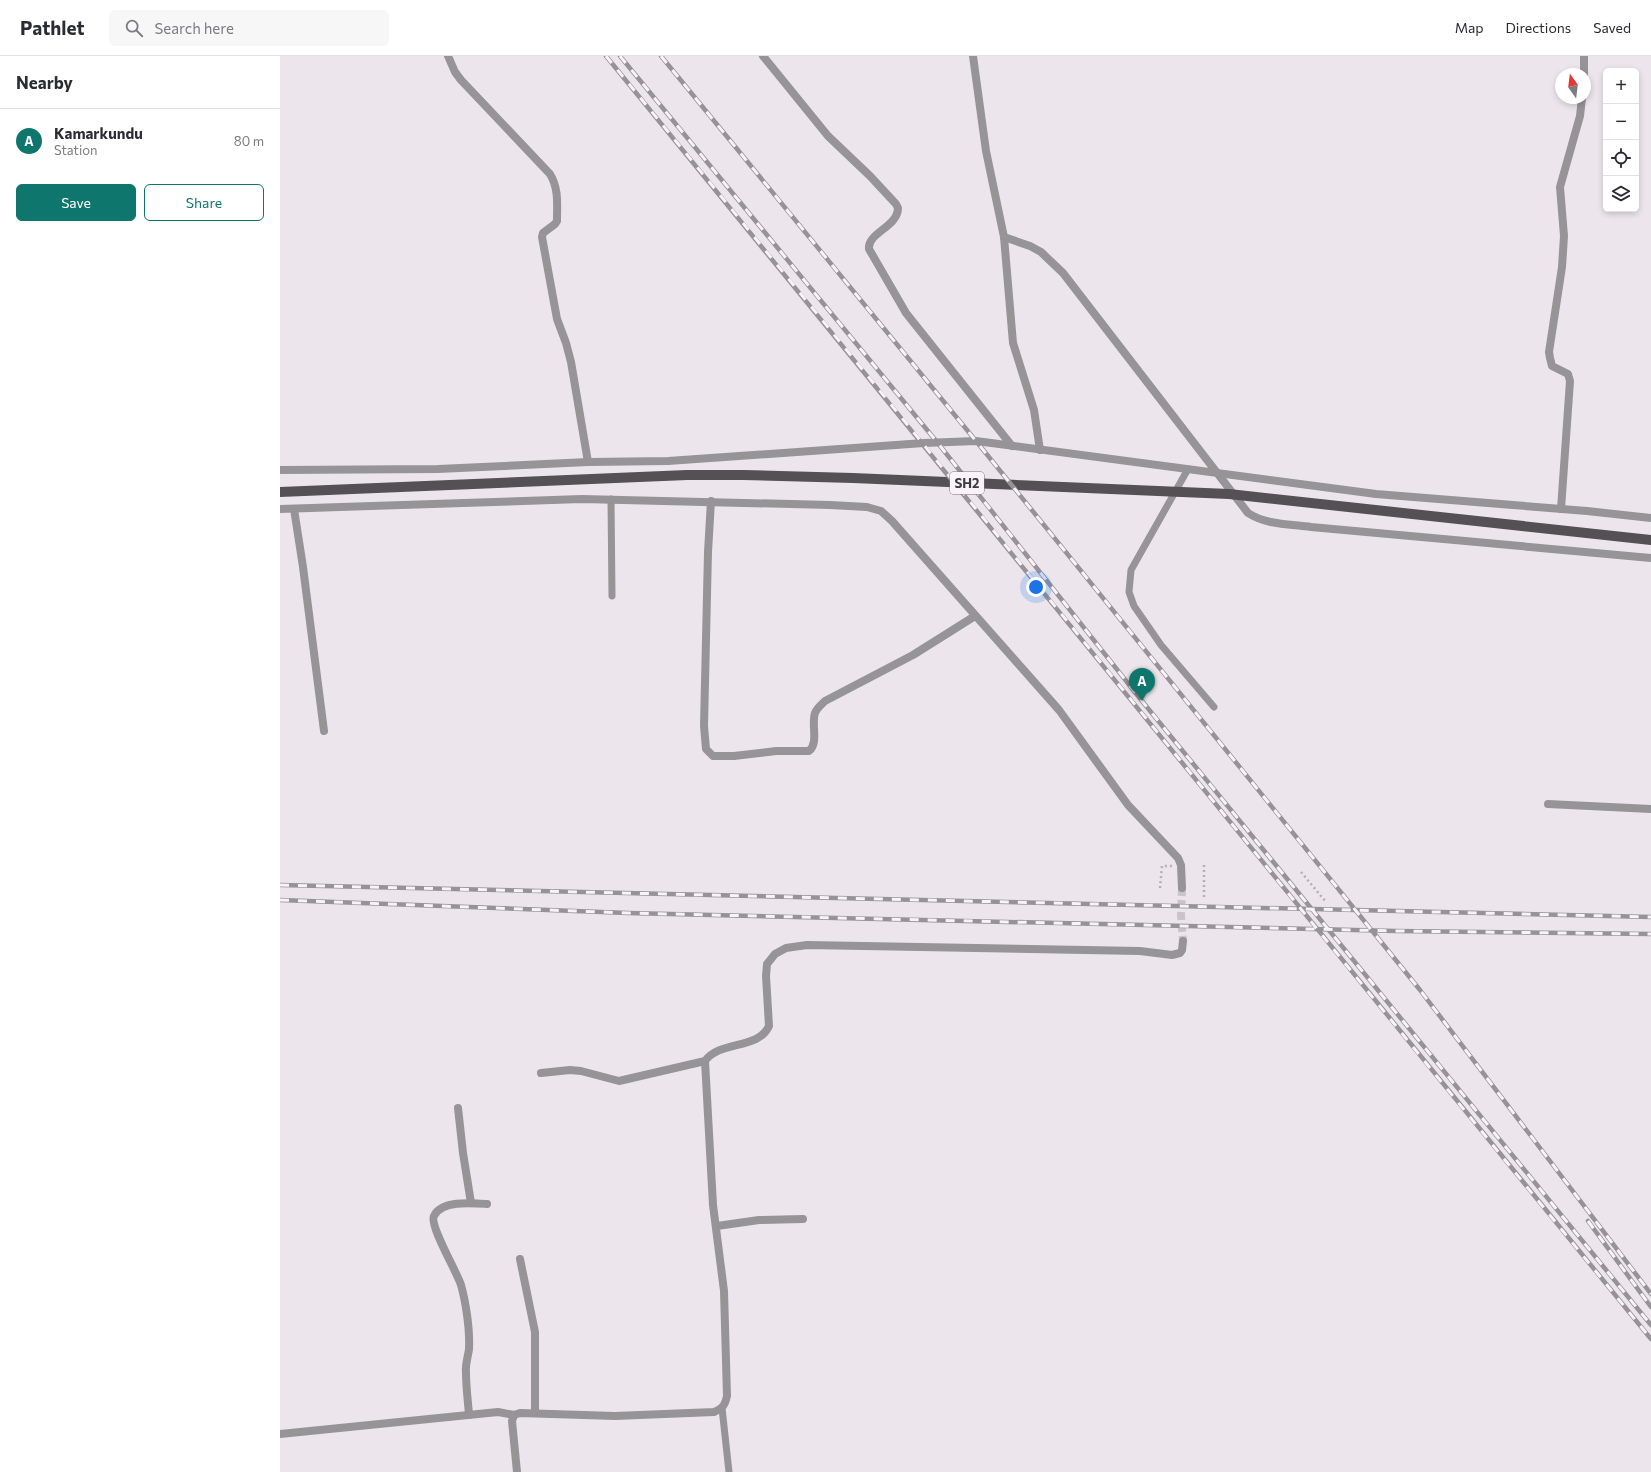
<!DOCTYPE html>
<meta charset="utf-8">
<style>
body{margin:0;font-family:Commissioner,sans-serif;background:#f7f7f7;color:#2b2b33}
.controls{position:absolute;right:12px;top:12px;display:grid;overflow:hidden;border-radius:6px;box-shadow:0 2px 6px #0003}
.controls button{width:36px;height:36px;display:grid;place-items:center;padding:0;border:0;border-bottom:1px solid #e1e1e2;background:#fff;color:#2b2b33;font:20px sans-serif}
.compass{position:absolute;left:1275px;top:12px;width:36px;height:36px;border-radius:50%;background:#fff;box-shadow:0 2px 6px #0003;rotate:346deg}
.you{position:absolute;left:756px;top:531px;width:14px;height:14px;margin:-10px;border:3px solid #fff;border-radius:50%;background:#1a73e8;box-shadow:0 0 0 6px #1a73e833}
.badge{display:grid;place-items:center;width:26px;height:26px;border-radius:50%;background:#0f766e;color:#fff;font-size:13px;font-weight:700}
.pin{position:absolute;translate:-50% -33px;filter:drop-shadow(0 1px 2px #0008)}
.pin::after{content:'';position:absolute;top:21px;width:14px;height:12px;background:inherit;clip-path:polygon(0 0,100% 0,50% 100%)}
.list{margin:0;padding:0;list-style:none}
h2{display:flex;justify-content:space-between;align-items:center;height:52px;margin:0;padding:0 16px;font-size:17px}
h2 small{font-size:13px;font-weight:400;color:#7c7c81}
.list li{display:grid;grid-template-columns:26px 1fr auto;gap:12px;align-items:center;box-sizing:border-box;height:64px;padding:0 16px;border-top:1px solid #e1e1e2}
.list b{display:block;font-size:15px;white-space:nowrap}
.list p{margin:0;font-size:13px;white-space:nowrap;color:#7c7c81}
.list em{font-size:13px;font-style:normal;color:#7c7c81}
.actions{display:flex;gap:8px;padding:12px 16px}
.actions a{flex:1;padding:9px 0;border:1px solid #0f766e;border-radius:6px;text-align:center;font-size:14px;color:#0f766e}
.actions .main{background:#0f766e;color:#fff}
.icon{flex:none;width:22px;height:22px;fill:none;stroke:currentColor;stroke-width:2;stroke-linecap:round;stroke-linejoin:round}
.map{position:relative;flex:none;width:1371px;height:1416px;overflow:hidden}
header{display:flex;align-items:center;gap:24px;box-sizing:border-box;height:56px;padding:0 20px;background:#fff;border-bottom:1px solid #e1e1e2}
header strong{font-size:19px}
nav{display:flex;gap:22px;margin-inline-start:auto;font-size:14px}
.search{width:280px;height:36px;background:#f7f7f7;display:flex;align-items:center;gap:10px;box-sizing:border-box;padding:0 14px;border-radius:6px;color:#7c7c81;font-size:15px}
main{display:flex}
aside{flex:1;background:#fff}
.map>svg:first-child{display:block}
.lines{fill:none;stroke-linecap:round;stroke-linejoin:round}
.minor-tunnel{stroke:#c9c4c9;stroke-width:8;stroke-dasharray:8 4;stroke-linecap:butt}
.path{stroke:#b4afb4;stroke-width:2.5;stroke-dasharray:2 3;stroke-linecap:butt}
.service{stroke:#969496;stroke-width:7}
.minor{stroke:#969496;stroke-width:8}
.primary{stroke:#545054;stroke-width:10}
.rail-casing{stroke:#969296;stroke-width:4.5}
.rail{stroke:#f9f3f9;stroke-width:3;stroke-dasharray:9;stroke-linecap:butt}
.labels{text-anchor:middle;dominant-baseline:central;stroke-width:3;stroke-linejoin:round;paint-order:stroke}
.shield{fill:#f9f3f9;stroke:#757275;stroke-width:1}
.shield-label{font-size:13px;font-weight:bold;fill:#3c3a3c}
</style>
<header>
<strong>Pathlet</strong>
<div class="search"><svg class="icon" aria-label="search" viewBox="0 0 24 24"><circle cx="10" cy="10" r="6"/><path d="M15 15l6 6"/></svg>Search here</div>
<nav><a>Map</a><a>Directions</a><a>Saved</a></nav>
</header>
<main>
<aside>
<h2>Nearby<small></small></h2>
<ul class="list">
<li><span class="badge">A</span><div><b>Kamarkundu</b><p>Station</p></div><em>80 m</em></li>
</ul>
<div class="actions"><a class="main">Save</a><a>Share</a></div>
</aside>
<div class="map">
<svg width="1371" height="1416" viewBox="0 0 1371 1416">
<rect width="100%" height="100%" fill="#ece6ec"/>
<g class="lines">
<polyline class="minor-tunnel" points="902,832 901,859 903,885"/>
<g class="path">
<polyline points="924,809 924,843"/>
<polyline points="1021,816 1046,846"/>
<polyline points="880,832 882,810 892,810"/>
</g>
<g class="service">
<polyline points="908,413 851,514 849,536 854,550 881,589 934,651"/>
<polyline points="331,443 332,540"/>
<polyline points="442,1352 449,1416"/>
</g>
<g class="minor">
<path d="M168 0 175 16 181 24 270 118C279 133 277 148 277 165L275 168 263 177 262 181 277 263 286 287 291 306 308 406"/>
<path d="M483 0 548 80 590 120 616 148 618 152C618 171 587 177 589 193L626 257 732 390"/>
<polyline points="693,0 706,95 724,181 733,287 754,354 760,394"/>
<polyline points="1304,18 1304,0"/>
<path d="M724 181 750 190 761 196 783 217 968 457C986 469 1010 468 1031 471L1371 502"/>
<polyline points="0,414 158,413 308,406 388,405 644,387 696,385 1096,438 1307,455 1371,462"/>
<path d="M431 445 428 496 424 670 426 693 433 700H454L496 695H529C539 687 531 668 535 657 537 652 541 649 545 645L633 599 695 560"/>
<polyline points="0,453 302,443 550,449 587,451 601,455 612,465 779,654 848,749 898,802 901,809 902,832"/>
<polyline points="14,453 23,511 44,675"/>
<polyline points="1281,453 1290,325 1288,318 1272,310 1270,302 1269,296 1282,211 1284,180 1280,131 1300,60 1302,42"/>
<polyline points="1268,748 1371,753"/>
<polyline points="261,1017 290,1014 301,1015 339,1025 425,1005"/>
<polyline points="178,1052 183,1097 191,1147"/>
<polyline points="437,1170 479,1164 523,1163"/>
<polyline points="240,1203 255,1276 255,1356"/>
<path d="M189 1359C188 1345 186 1331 186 1317 185 1308 188 1301 189 1293 190 1274 186 1247 181 1229 177 1216 149 1169 154 1160 161 1144 193 1147 207 1148"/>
<polyline points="0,1378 218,1356 234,1359"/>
<path d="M237 1416 232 1365 234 1359 240 1357 335 1360 434 1356C443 1352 445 1349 447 1340L444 1235 433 1149 425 1005C440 984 478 994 489 970L486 920 487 908 495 898 506 892 527 889 860 895 892 899 900 897 902 894 903 885"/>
</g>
<polyline class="primary" points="0,436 407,419 463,419 573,422 949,438 1371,484"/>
<g class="rail-casing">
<g id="rail">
<path d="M326 0C676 426 1022 856 1371 1283"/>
<polyline points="340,0 657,386 862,645 1371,1269"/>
<polyline points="381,0 696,385 1140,934 1371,1238"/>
<polyline points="0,829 1371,861"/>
<polyline points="0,844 348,857 1116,875 1371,878"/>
<polyline points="1308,1165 1371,1251"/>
</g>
</g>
<use href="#rail" class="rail"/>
</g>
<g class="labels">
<rect class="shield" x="670" y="416" width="34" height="22" rx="3"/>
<g class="shield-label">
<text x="687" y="427">SH2</text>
</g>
</g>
</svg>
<div class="controls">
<button>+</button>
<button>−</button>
<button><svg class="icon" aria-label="locate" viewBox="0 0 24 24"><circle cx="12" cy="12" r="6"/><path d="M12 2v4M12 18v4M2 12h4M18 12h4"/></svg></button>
<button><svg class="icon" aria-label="layers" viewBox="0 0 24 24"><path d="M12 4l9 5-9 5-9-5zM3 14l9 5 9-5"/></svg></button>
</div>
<svg class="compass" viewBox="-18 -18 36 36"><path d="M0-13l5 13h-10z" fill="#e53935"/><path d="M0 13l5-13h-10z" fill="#7c7c81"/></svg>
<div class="you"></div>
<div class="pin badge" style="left:862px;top:645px">A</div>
</div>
</main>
